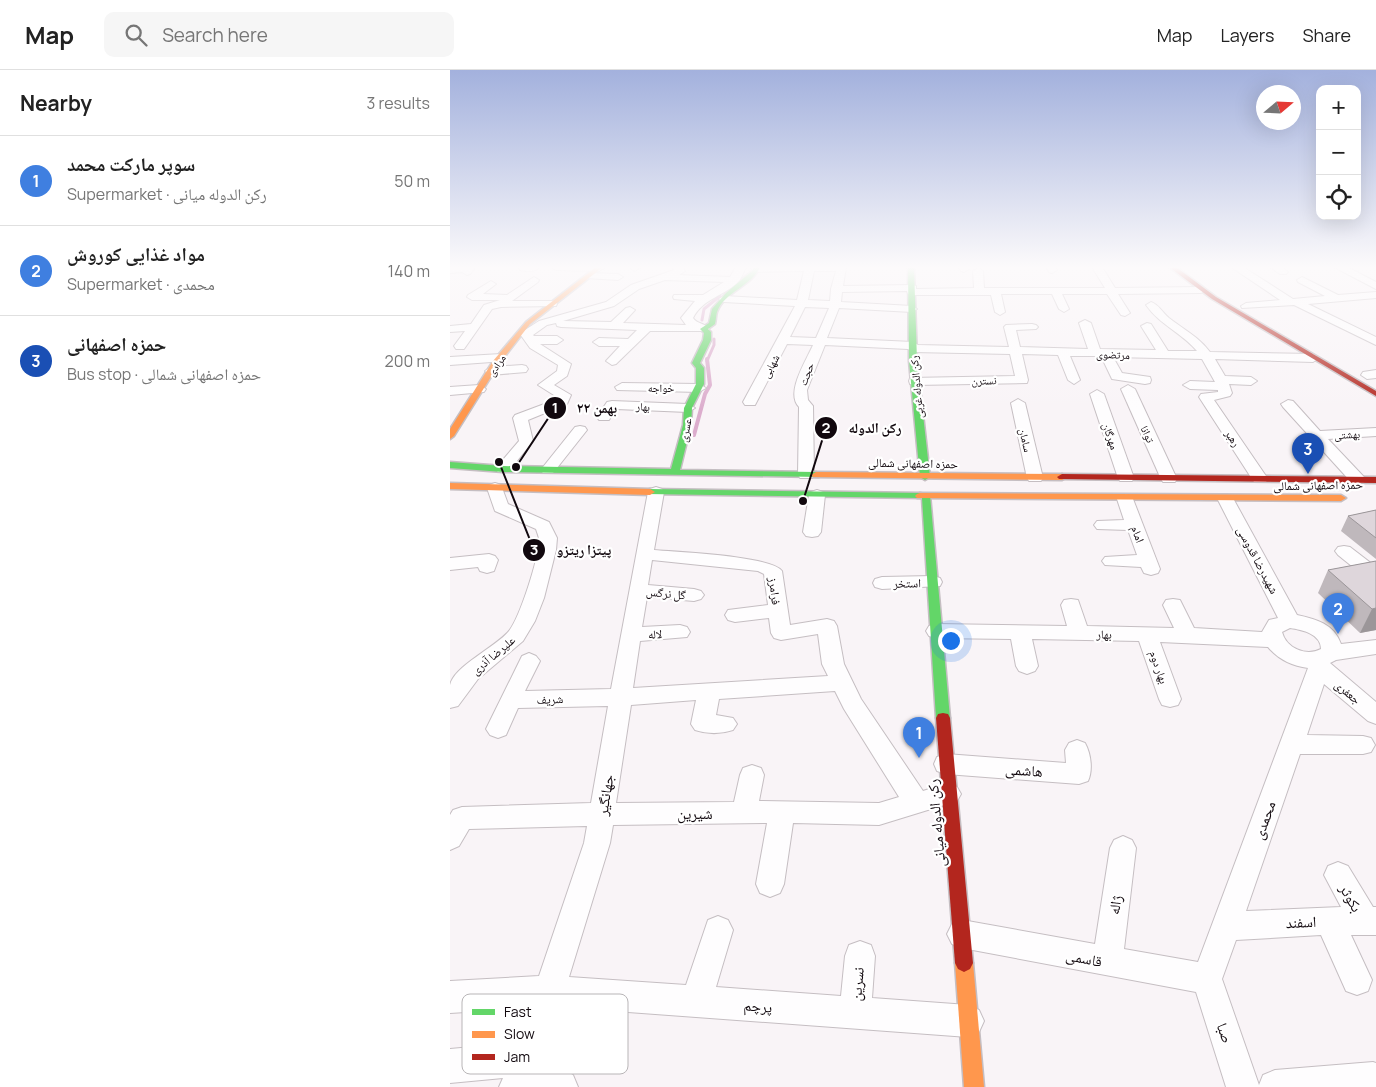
<!DOCTYPE html>
<meta charset="utf-8">
<style>
body{margin:0;font-family:Manrope,"Noto Naskh Arabic",sans-serif;background:#f6f6f6;color:#222}
.controls{position:absolute;right:15px;top:15px;display:grid;overflow:hidden;border-radius:10px;box-shadow:0 5px 20px #0002}
.controls button{width:45px;height:45px;display:grid;place-items:center;padding:0;border:0;border-bottom:1px solid #e0e0e0;background:#fff;color:#222;font:25px sans-serif}
.compass{position:absolute;left:806px;top:15px;width:45px;height:45px;border-radius:50%;background:#fff;box-shadow:0 5px 20px #0002;rotate:71deg}
.you{position:absolute;left:500px;top:570px;width:18px;height:18px;margin:-12px;border:4px solid #fff;border-radius:50%;background:#1a73e8;box-shadow:0 0 0 8px #1a73e833}
.badge{display:grid;place-items:center;width:32px;height:32px;border-radius:50%;background:#625b60;color:#fff;font-size:16px;font-weight:700}
.pin{position:absolute;translate:-50% -41px;filter:drop-shadow(0 1px 2px #0008)}
.pin::after{content:'';position:absolute;top:26px;width:18px;height:15px;background:inherit;clip-path:polygon(0 0,100% 0,50% 100%)}
.list{margin:0;padding:0;list-style:none}
h2{display:flex;justify-content:space-between;align-items:center;height:65px;margin:0;padding:0 20px;font-size:21px}
h2 small{font-size:16px;font-weight:400;color:#767676}
.list li{display:grid;grid-template-columns:32px 1fr auto;gap:15px;align-items:center;box-sizing:border-box;height:90px;padding:0 20px;border-top:1px solid #e0e0e0}
.list b{display:block;font-size:19px;white-space:nowrap}
.list p{margin:0;font-size:16px;white-space:nowrap;color:#767676}
.list em{font-size:16px;font-style:normal;color:#767676}
.icon{flex:none;width:28px;height:28px;fill:none;stroke:currentColor;stroke-width:2;stroke-linecap:round;stroke-linejoin:round}
.map{position:relative;flex:none;width:926px;height:1017px;overflow:hidden}
header{display:flex;align-items:center;gap:30px;box-sizing:border-box;height:70px;padding:0 25px;background:#fff;border-bottom:1px solid #e0e0e0}
header strong{font-size:24px}
nav{display:flex;gap:28px;margin-inline-start:auto;font-size:18px}
.search{width:350px;height:45px;background:#f6f6f6;display:flex;align-items:center;gap:12px;box-sizing:border-box;padding:0 18px;border-radius:10px;color:#767676;font-size:19px}
main{display:flex}
aside{flex:1;background:#fff}
.map>svg:first-child{display:block}
.lines{fill:none;stroke-linecap:round;stroke-linejoin:round}
.stream-far1{stroke:#dcadcd;stroke-width:3}
.stream{stroke:#dcadcd;stroke-width:4}
.street-casing{stroke:#c5bec2;stroke-width:2}
.fast-casing{stroke:#c5bec2;stroke-width:3}
.slow-casing{stroke:#c5bec2;stroke-width:3}
.jam-casing{stroke:#c5bec2;stroke-width:3}
.street{fill:#fefdfe;fill-rule:evenodd}
.fast{fill:#63d668;fill-rule:evenodd}
.slow{fill:#ff974d;fill-rule:evenodd}
.jam{fill:#b3261e;fill-rule:evenodd}
.wall{fill:#bfb8bc}
.shaded-wall{fill:#9b9699}
.building{fill:#ded6db;stroke:#9b9699}
.labels{text-anchor:middle;dominant-baseline:central;stroke-width:4.5;stroke-linejoin:round;paint-order:stroke}
.far-street-label{font-size:11px;fill:#11080e;stroke:#fff}
.street-label{font-size:12px;fill:#11080e;stroke:#fff}
.near-street-label{font-size:15px;fill:#11080e;stroke:#fff}
.key{fill:#fff;stroke:#b8b5b7;stroke-width:1}
.key-label{font-size:14px;fill:#11080e}
.leader{fill:none;stroke:#11080e;stroke-width:2}
.callout-dot{fill:#11080e;stroke:#fff;stroke-width:2}
.mark-label{font-size:15px;text-anchor:middle;font-weight:bold;fill:#fff}
.callout-label{font-size:14px;text-anchor:middle;font-weight:bold;fill:#11080e;stroke:#fff;stroke-width:4.5;stroke-linejoin:round;paint-order:stroke}
</style>
<header>
<strong>Map</strong>
<div class="search"><svg class="icon" aria-label="search" viewBox="0 0 24 24"><circle cx="10" cy="10" r="6"/><path d="M15 15l6 6"/></svg>Search here</div>
<nav><a>Map</a><a>Layers</a><a>Share</a></nav>
</header>
<main>
<aside>
<h2>Nearby<small>3 results</small></h2>
<ul class="list">
<li><span class="badge" style="background:#3f7fe0">1</span><div><b>سوپر مارکت محمد</b><p>Supermarket · رکن الدوله میانی</p></div><em>50 m</em></li>
<li><span class="badge" style="background:#3f7fe0">2</span><div><b>مواد غذایی کوروش</b><p>Supermarket · محمدی</p></div><em>140 m</em></li>
<li><span class="badge" style="background:#1a4fb4">3</span><div><b>حمزه اصفهانی</b><p>Bus stop · حمزه اصفهانی شمالی</p></div><em>200 m</em></li>
</ul>
</aside>
<div class="map">
<svg width="926" height="1017" viewBox="0 0 926 1017">
<rect width="100%" height="100%" fill="#f9f4f7"/>
<g class="lines">
<g class="stream-far1">
<polyline points="252,250 254,239 270,226"/>
<polyline points="257,291 264,275 264,269"/>
</g>
<polyline class="stream" points="244,365 255,324 260,315 257,289"/>
<g class="street-casing">
<g id="street">
<polygon points="0,197 23,197 24,199 20,204 17,205 12,202 0,203"/>
<path d="M69 197H87L88 198C84 203 75 201 70 200Z"/>
<polygon points="101,197 153,197 154,198 149,201 106,200"/>
<polygon points="191,197 185,201 180,198 181,197"/>
<path d="M222 197H232L235 201 229 205 280 207 286 197H296C294 201 291 209 289 211 275 226 253 228 243 248 247 254 255 253 259 259L257 261H200L166 294 162 295 156 291 170 276H149L143 272 149 268 178 269 187 260 111 257 107 256 106 253 97 255 83 265 84 266H107L113 270 107 274H90L121 294 117 306 104 315 121 325 117 334 78 350 83 371 58 402H48L45 399 69 371 63 348 65 345 97 333 107 327 88 315 107 301 108 295 80 278 70 264 72 262 89 251 156 232 181 215 224 200ZM215 210 274 212 253 225H224L223 227 224 229 245 231 231 248 236 255 173 253 185 240 180 237 176 238 161 252 113 251 164 236 189 219Z"/>
<path d="M301 197H396L393 216 462 215 466 216V219L524 218 523 201 528 198 533 201 534 218H655L642 197H652L665 218 751 217 756 220 751 223 668 224 680 243 675 246 671 245 657 224H612L619 239 614 242 609 239 602 224H551L555 242 550 245 545 242 541 225H462L458 224 457 221 392 222 391 232 462 236 467 239 462 242 389 238 377 268 463 272 468 275 559 277 554 257 556 255 582 254 586 255 588 257 586 259 566 260 570 277 638 279 629 253 635 250 641 253 650 279 706 280 691 256 697 253 701 254 718 281H747C732 263 710 255 696 235L701 232C708 234 713 243 719 248 733 259 749 267 760 282L863 284 869 288 863 292 765 289 775 306 801 307 807 311 801 315 779 314 782 323 780 326 764 330 818 409 816 412H804L749 327 751 324 768 322V320L740 319 733 315 740 311 765 312 752 289 663 287 672 303 700 307 701 310 700 313 695 314 662 309 651 286H620L630 310 624 314 618 310 608 285 572 284 578 310 577 313 465 315 460 314 459 311 460 308 565 306 560 284 463 282 458 279 375 275 357 320 358 330 363 336 364 405 362 408H350L348 405 349 337C335 323 356 291 363 275L337 274 305 335H295L293 332 345 236 274 232 269 229 274 226 347 230 354 201 305 202 302 201ZM364 201H386L381 219 380 231 358 230ZM355 237 379 238 366 268 340 267Z"/>
<polygon points="509,197 519,197 519,199 514,202 511,201"/>
<polygon points="596,197 606,197 607,200 602,203 599,202"/>
<polygon points="781,197 793,197 843,229 875,226 848,212 847,210 852,207 888,225 926,222 926,228 858,234 926,267 926,275 844,235 792,238 791,236 796,233 830,230"/>
<polygon points="820,197 832,197 838,202 836,204 830,204"/>
<polygon points="884,197 897,197 926,212 926,219"/>
<polygon points="139,203 168,204 173,207 168,210 136,208 134,206"/>
<polygon points="84,207 89,210 88,212 62,231 102,231 106,232 107,234 106,236 51,237 42,239 14,279 6,279 4,276 15,261 0,262 0,256 21,254 34,235 50,230 22,230 17,227 18,225 41,211 46,214 33,224 57,225"/>
<polygon points="51,284 57,288 55,291 0,295 0,287"/>
<polygon points="72,295 76,296 78,299 76,302 41,305 35,301 41,297"/>
<polygon points="926,300 926,308 917,309 911,305 913,302"/>
<polygon points="172,313 249,314 256,318 249,322 167,320 165,317"/>
<polygon points="29,315 36,319 34,322 0,325 0,317"/>
<polygon points="678,315 685,319 727,409 725,412 713,412 711,409 671,319"/>
<polygon points="647,320 654,324 684,408 682,411 670,411 668,408 640,324"/>
<polygon points="568,329 575,333 593,408 591,411 579,411 577,408 561,333"/>
<polygon points="838,330 843,331 870,361 926,358 926,366 878,369 914,407 916,410 914,413 902,413 833,337 831,334"/>
<polygon points="162,331 238,334 245,338 238,342 166,339 159,350 149,350 147,347 157,332"/>
<polygon points="130,356 135,357 137,360 103,403 93,403 90,400 93,397 125,357"/>
<path d="M45 413 51 415 58 434 99 452 107 468 106 480 94 528 85 551 73 571 28 609 8 636 0 638C0 631 0 622 0 615 4 596 46 577 59 561 70 547 89 488 89 470 89 466 87 463 86 459L45 441 37 418 39 415Z"/>
<path d="M206 417 212 419 214 422 204 480C226 482 322 486 332 501L340 555 377 549 384 551 387 556 394 594 411 629 473 721 498 713 507 717 511 724 507 731 429 755 343 753 334 814 330 823 320 827 310 823 306 814 317 753 163 755 160 773 119 907 236 915 258 850 268 846 278 850 283 860 266 917 391 926 395 886 399 875 410 871 421 875 425 886 422 928 518 935 529 940 534 951 529 962 518 967 110 937 96 990 123 1005 128 1017H49L53 1008 0 1013V979L55 974 66 978 78 938 0 943V911L89 906 134 773 137 756 19 759 9 776 0 780V745L3 740 12 737 141 733 158 636 68 638 56 665 48 668 40 665 36 659 72 586 79 583 86 586 90 591 75 621 161 619 198 422 200 419ZM202 490 308 501 314 504 318 535 278 540 275 545 278 550 285 552 319 548 321 563 324 568 331 570 368 564 372 594 378 606 183 618 190 571 237 567 240 562 237 557 230 555 192 557 197 527 244 531 251 529 254 525 251 521 244 519 198 515ZM385 621 394 639 449 727 429 733 309 731 314 705 311 698 302 695 293 698 290 705 284 732 166 733 181 635 246 630 241 654 245 660C257 664 271 664 283 660L287 654 283 648 266 645 269 629Z"/>
<polygon points="367,420 373,422 375,425 371,462 368,466 362,467 356,466 353,462 359,425 361,422"/>
<polygon points="675,424 681,426 683,429 710,499 708,503 701,505 694,503 691,497 655,495 652,491 655,487 687,485 678,460 647,459 644,455 647,451 674,450 667,429 669,426"/>
<path d="M776 425 782 427 784 430 847 545C866 549 884 554 891 574L926 570V584L886 590 880 593 926 632V654L918 651 874 614 857 665 913 666 921 668 925 675 921 682 913 684H850L796 841 891 837 874 805 878 796 888 792 898 796 923 837H926V865H901L922 910 918 921 907 925 896 921 871 865 786 870 772 909 809 1015 813 1005 825 1000 923 992 926 993V1017H776L746 922 512 878 502 874 497 864 502 854 512 850 645 874 660 778 664 770 673 766 682 770 686 778 674 879 748 892 858 598C842 596 828 589 818 577L710 572 731 629 728 635 720 637 712 635 709 629 689 571 582 569 588 596 585 601 577 604 569 601 566 596 561 569 486 568 479 566 476 561 479 556 486 554 617 556 611 535 614 530 621 529 628 530 637 556 724 558 713 535 716 530 723 529 730 530 744 558 812 562 819 550 828 548 768 430 770 427ZM840 558C853 560 871 564 871 579 856 587 836 578 832 562Z"/>
<polygon points="894,476 900,477 926,497 926,512 919,510 888,485 885,481 888,477"/>
<polygon points="39,484 45,486 48,490 44,501 37,503 30,501 28,497 0,500 0,488"/>
<polygon points="483,506 490,508 492,512 490,516 432,519 425,517 423,513 425,509 432,507"/>
<path d="M627 670 635 673C641 684 643 700 638 711L629 714 496 704 487 701 484 694 487 687 496 684 616 693 615 680 619 673Z"/>
</g>
</g>
<g class="fast-casing">
<g id="fast">
<path d="M304 197H310C302 216 274 222 267 242 266 245 266 250 265 254L258 259 261 262V270L250 293 254 298V314L242 338 241 355 230 400 366 402 371 405 369 407 53 402 0 398V392L53 396 221 399 233 355 234 338 246 314V298L242 293 253 270 254 263 250 259 259 253 262 239 276 223 302 201Z"/>
<polygon points="458,197 464,197 467,291 480,407 475,410 470,407 459,291"/>
<polygon points="200,419 470,423 480,425 500,648 498,652 493,653 488,652 486,648 472,428 197,424 195,422 197,420"/>
</g>
</g>
<g class="slow-casing">
<g id="slow">
<polygon points="146,197 153,197 80,254 49,294 4,366 0,369 0,359 43,291 76,252"/>
<polygon points="366,402 612,404 617,407 612,410 363,407 361,405"/>
<polygon points="0,413 200,419 205,422 200,425 0,419"/>
<polygon points="470,423 891,425 896,428 891,431 467,428 465,426 467,424"/>
<polygon points="514,884 520,887 523,893 534,1017 514,1017 505,893 508,887"/>
</g>
</g>
<g class="jam-casing">
<g id="jam">
<polygon points="719,197 726,197 766,227 926,321 926,326 762,229"/>
<polygon points="612,404 926,407 926,413 609,409 607,407"/>
<polygon points="493,643 498,644 500,648 523,893 520,899 514,902 508,899 505,893 486,648 488,644"/>
</g>
</g>
<use href="#street" class="street"/>
<use href="#fast" class="fast"/>
<use href="#slow" class="slow"/>
<use href="#jam" class="jam"/>
</g>
<g class="wall">
<polygon points="926,440 926,489 891,461 898,446"/>
<polygon points="926,491 926,560 910,563 868,523 878,500"/>
</g>
<polygon class="shaded-wall" points="926,538 926,560 910,563 922,539"/>
<g class="building">
<polygon points="926,440 926,468 898,446"/>
<polygon points="926,491 926,538 922,539 878,500"/>
</g>
<linearGradient id="sky" x2="0" y2="1"><stop stop-color="#a3b1dd"/><stop offset="0.58" stop-color="#fcfafb"/><stop offset="1" stop-color="#fcfafb" stop-opacity="0"/></linearGradient>
<rect width="926" height="340" fill="url(#sky)"/>
<g class="labels">
<g class="far-street-label">
<text transform="translate(663 284) rotate(2)">مرتضوی</text>
<text transform="translate(46 295) rotate(-55)">مرادی</text>
<text transform="translate(320 296) rotate(-62)">شهابی</text>
<text transform="translate(356 304) rotate(-69)">حجت</text>
<text transform="translate(534 310) rotate(-1)">نسترن</text>
<text x="211" y="317">خواجه</text>
<text transform="translate(466 317) rotate(-95)">رکن الدوله غربی</text>
<text transform="translate(193 336) rotate(3)">بهار</text>
<text transform="translate(235 360) rotate(-79)">عسری</text>
<text transform="translate(698 364) rotate(65)">توانا</text>
<text transform="translate(897 364) rotate(-3)">بهشتی</text>
<text transform="translate(661 366) rotate(71)">مهرگان</text>
<text transform="translate(783 368) rotate(56)">رهبر</text>
<text transform="translate(576 370) rotate(77)">سامان</text>
</g>
<g class="street-label">
<text transform="translate(463 393) rotate(1)">حمزه اصفهانی شمالی</text>
<text transform="translate(868 415) rotate(-1)">حمزه اصفهانی شمالی</text>
<text transform="translate(688 464) rotate(69)">امام</text>
<text transform="translate(808 490) rotate(62)">شهیدرضا قدوسی</text>
<text transform="translate(457 513) rotate(-1)">استخر</text>
<text transform="translate(325 521) rotate(83)">فرامرز</text>
<text transform="translate(216 523) rotate(6)">گل نرگس</text>
<text transform="translate(205 564) rotate(-3)">لاله</text>
<text transform="translate(654 564) rotate(1)">بهار</text>
<text transform="translate(43 585) rotate(-40)">علیرضا آذری</text>
<text transform="translate(709 597) rotate(71)">بهار دوم</text>
<text transform="translate(898 622) rotate(40)">جعفری</text>
<text transform="translate(100 629) rotate(-2)">شریف</text>
</g>
<g class="near-street-label">
<text transform="translate(574 700) rotate(4)">هاشمی</text>
<text transform="translate(155 725) rotate(-81)">جهانگیر</text>
<text x="245" y="743">شیرین</text>
<text transform="translate(814 750) rotate(-70)">محمدی</text>
<text transform="translate(486 753) rotate(-95)">رکن الدوله میانی</text>
<text transform="translate(901 828) rotate(60)">بکوثر</text>
<text transform="translate(665 835) rotate(-82)">ژاله</text>
<text transform="translate(851 852) rotate(-3)">اسفند</text>
<text transform="translate(634 888) rotate(11)">قاسمی</text>
<text transform="translate(407 914) rotate(-85)">نسرین</text>
<text transform="translate(308 936) rotate(4)">پرچم</text>
<text transform="translate(775 963) rotate(71)">صبا</text>
</g>
</g>
<rect x="12" y="924" width="166" height="80" rx="8" class="key"/>
<rect x="22" y="939" width="23" height="6" fill="#63d668"/>
<rect x="22" y="961" width="23" height="7" fill="#ff974d"/>
<rect x="22" y="984" width="23" height="6" fill="#b3261e"/>
<g class="key-label">
<text x="54" y="947">Fast</text>
<text x="54" y="969">Slow</text>
<text x="54" y="992">Jam</text>
</g>
<path class="leader" d="M66 397L105 338M353 431L376 358M49 392L84 480"/>
<g class="callout-dot">
<circle cx="66" cy="397" r="5"/>
<circle cx="353" cy="431" r="5"/>
<circle cx="49" cy="392" r="5"/>
<circle cx="105" cy="338" r="12"/>
<circle cx="376" cy="358" r="12"/>
<circle cx="84" cy="480" r="12"/>
</g>
<g class="mark-label">
<text x="105" y="343">1</text>
<text x="376" y="363">2</text>
<text x="84" y="485">3</text>
</g>
<g class="callout-label">
<text x="147" y="343">۲۲ بهمن</text>
<text x="425" y="363">رکن الدوله</text>
<text x="134" y="485">پیتزا ریتزو</text>
</g>
</svg>
<div class="controls">
<button>+</button>
<button>−</button>
<button><svg class="icon" aria-label="locate" viewBox="0 0 24 24"><circle cx="12" cy="12" r="6"/><path d="M12 2v4M12 18v4M2 12h4M18 12h4"/></svg></button>
</div>
<svg class="compass" viewBox="-18 -18 36 36"><path d="M0-13l5 13h-10z" fill="#e53935"/><path d="M0 13l5-13h-10z" fill="#767676"/></svg>
<div class="you"></div>
<div class="pin badge" style="left:469px;top:688px;background:#3f7fe0">1</div>
<div class="pin badge" style="left:888px;top:564px;background:#3f7fe0">2</div>
<div class="pin badge" style="left:858px;top:404px;background:#1a4fb4">3</div>
</div>
</main>
